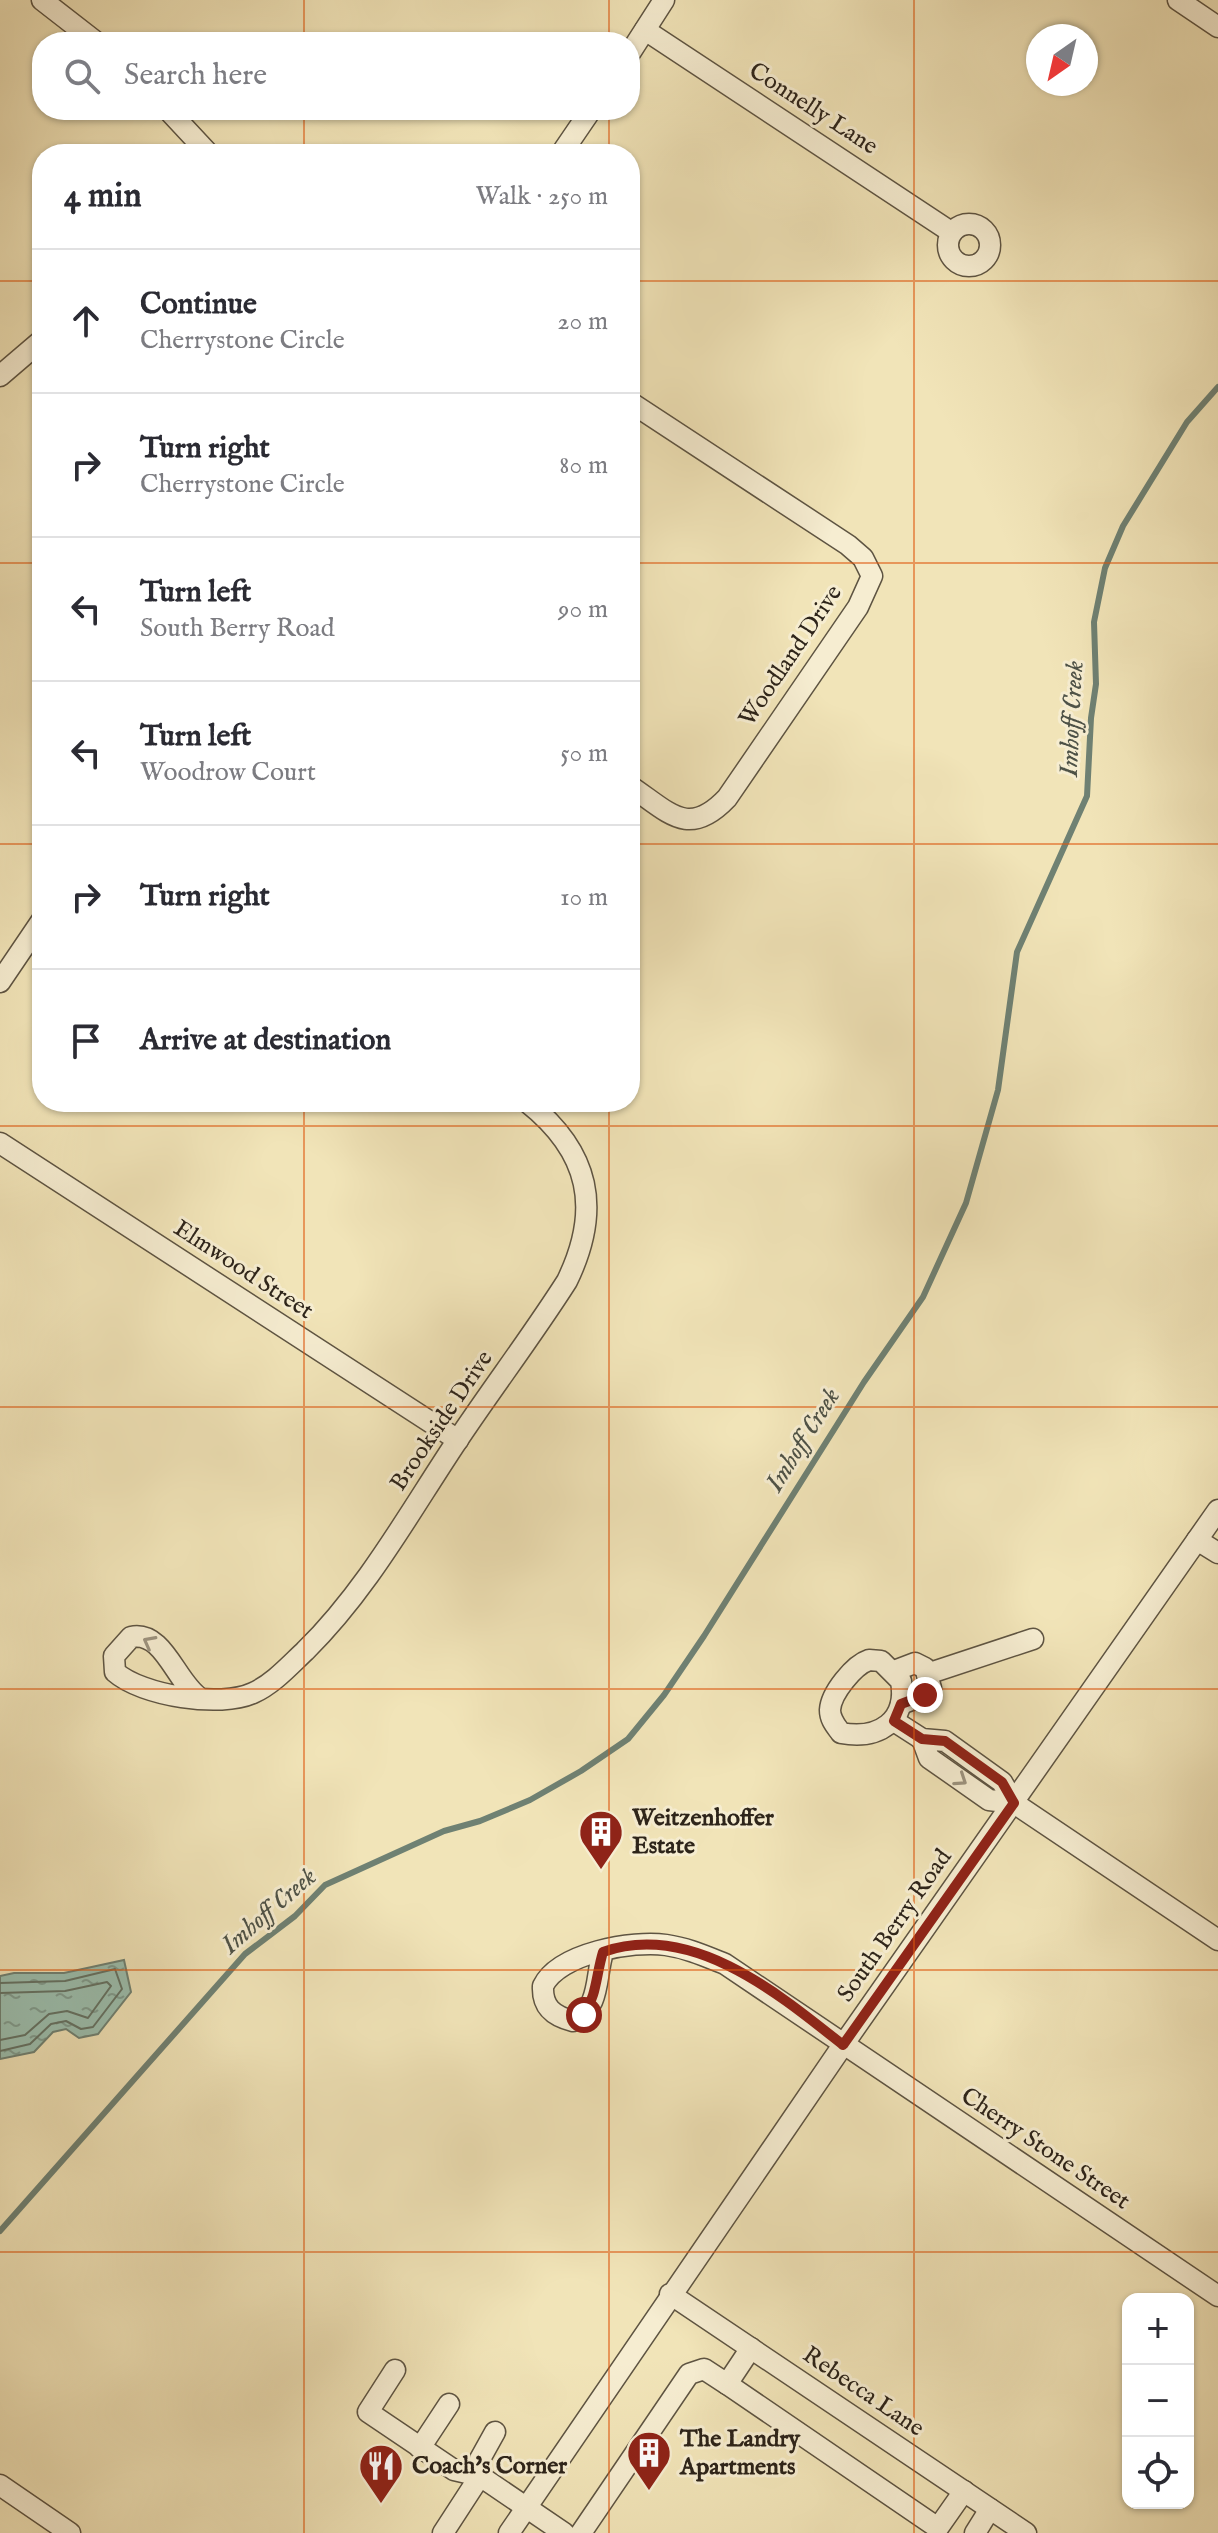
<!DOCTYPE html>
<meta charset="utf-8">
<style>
body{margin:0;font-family:"IM FELL English",serif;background:#f7f7f7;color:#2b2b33}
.controls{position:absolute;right:24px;bottom:24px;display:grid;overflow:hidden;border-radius:16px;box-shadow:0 2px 6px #0004}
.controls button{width:72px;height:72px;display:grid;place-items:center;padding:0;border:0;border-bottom:2px solid #e1e1e2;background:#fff;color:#2b2b33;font:40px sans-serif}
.compass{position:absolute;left:1026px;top:24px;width:72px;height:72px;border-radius:50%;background:#fff;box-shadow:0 2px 6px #0004;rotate:214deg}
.stop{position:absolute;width:24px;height:24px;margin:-18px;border:6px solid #8f2418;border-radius:50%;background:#fff}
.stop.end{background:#8f2418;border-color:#fff;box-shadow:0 2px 8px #0008}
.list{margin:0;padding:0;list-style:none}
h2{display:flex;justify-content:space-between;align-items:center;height:104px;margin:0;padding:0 32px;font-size:34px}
h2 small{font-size:26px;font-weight:400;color:#7c7c81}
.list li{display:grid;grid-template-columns:52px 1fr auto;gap:24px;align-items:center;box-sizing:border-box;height:144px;padding:0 32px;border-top:2px solid #e1e1e2}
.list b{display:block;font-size:30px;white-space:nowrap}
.list p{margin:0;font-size:26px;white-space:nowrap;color:#7c7c81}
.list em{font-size:26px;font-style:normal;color:#7c7c81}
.icon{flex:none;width:44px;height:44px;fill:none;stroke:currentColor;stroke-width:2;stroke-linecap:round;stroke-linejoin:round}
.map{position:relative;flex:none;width:1218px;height:2533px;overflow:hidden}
.search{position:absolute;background:#fff;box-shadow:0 2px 6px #0004;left:32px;top:32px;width:608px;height:88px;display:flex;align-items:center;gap:20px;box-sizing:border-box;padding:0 28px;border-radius:32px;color:#7c7c81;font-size:30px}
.panel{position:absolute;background:#fff;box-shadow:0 2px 6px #0004;left:32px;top:144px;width:608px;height:968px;border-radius:32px}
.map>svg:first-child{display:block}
.water{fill:url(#water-ripples);stroke:#6f8173;stroke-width:2}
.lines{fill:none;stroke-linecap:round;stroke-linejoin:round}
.shore{stroke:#647264;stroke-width:2}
.stream{stroke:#6f8173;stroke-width:6}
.minor-casing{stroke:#5e5442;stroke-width:23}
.minor{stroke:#f6edd1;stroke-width:20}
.oneway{stroke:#9c937f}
.route{stroke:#8f2418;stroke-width:10}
.grid{fill:none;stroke:#df560d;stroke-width:2;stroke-opacity:0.55}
.labels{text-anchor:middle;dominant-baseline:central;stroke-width:6;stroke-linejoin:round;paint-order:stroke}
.street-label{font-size:24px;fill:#2d241a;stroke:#f6edd1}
.poi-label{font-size:24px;font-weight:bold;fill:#2d241a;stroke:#f6edd1;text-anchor:start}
.water-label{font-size:26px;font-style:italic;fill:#4e5247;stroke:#f6edd1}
</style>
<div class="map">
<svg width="1218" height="2533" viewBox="0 0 1218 2533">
<defs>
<pattern id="water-ripples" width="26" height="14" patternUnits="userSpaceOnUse" patternTransform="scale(2)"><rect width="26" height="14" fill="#9bbfaf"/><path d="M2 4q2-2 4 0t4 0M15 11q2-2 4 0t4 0" fill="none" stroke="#7f9b8e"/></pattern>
</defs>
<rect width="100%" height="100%" fill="#f1e4b8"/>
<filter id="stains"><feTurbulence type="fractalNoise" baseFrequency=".0025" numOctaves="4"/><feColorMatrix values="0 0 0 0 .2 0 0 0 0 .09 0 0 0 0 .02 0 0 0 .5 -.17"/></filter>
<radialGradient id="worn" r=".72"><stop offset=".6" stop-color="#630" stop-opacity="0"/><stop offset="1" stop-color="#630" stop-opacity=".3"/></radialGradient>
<polygon class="water" points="124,1960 131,1992 98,2034 79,2038 66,2029 53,2032 34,2052 0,2059 0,1976 14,1973 64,1973"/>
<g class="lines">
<g class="shore">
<polyline points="0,1983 65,1981 115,1969 122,1989 93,2027 81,2029 66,2021 51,2024 30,2044 0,2051"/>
<polyline points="0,1993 65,1991 107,1982 111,1986 88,2018 67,2011 49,2014 25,2035 0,2040"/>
</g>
<polyline class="stream" points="0,2231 245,1954 295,1916 325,1885 444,1831 480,1821 530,1800 581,1771 628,1739 664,1695 704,1636 864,1382 923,1297 966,1203 998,1090 1017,952 1087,796 1091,718 1096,684 1094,622 1105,568 1123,526 1187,422 1218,387"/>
<g class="minor-casing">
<g id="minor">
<polyline points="42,0 96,42"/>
<polyline points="1178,0 1218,27"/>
<polyline points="645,30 951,232"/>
<polyline points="630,53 664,0"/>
<polyline points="168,110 209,154"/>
<polyline points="561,154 591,110"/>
<circle cx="969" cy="245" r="21"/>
<polyline points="0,376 42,340"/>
<path d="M630 402 848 545 863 558 872 576 858 607 727 798C688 839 669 812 630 786"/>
<polyline points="0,982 42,920"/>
<polyline points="0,1143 458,1440"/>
<polyline points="1197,1540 1218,1553"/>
<path d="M869 1660 881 1661 901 1681C908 1721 879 1740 841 1733 836 1726 830 1720 830 1710 831 1693 854 1665 869 1660Z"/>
<polyline points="894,1671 915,1663 925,1668 931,1688 925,1695 901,1704"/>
<polyline points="927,1674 1033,1639"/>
<path d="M200 1698C176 1683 164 1630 131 1637L114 1656 115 1672C142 1696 221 1708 253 1693 273 1684 289 1666 305 1651 367 1590 409 1513 457 1441 493 1387 532 1336 567 1281 602 1209 590 1152 527 1102"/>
<polyline points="894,1721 922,1739 945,1741 1002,1782 1014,1803 1218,1940"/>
<polyline points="922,1739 929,1758 989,1800 1014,1803"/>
<path d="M603 1952C595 1978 601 2007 573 2021 553 2016 542 2007 543 1986 559 1953 633 1940 666 1945 687 1948 705 1956 725 1964L1218 2296"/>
<polyline points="670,2294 1026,2533"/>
<polyline points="395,2370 368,2412 454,2470 480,2476 480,2459 495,2432"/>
<polyline points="727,2384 938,2528 964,2491"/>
<polyline points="420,2448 449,2404"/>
<polyline points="0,2485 70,2533"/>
<polyline points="443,2533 480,2476 564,2533"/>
<polyline points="509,2533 843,2045 1218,1510"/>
<polyline points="581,2533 689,2374 704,2369 727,2384 751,2348"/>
<polyline points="975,2533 990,2509"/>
</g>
</g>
<use href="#minor" class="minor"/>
</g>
<defs><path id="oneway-chevron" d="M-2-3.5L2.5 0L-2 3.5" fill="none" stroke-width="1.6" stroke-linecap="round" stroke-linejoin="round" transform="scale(2)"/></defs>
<g class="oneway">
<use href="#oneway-chevron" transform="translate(149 1642) rotate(-152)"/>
<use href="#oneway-chevron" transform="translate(961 1780) rotate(34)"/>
</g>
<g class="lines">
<path class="route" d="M584 2015C597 1994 596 1975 603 1952 691 1921 778 1993 843 2045L1014 1803 1002 1782 945 1741 922 1739 894 1721 901 1704 925 1695"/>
</g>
<path class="grid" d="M304 0V42M609 0V42M914 0V2533M304 110V154M609 110V154M0 281H42M630 281H1218M0 563H42M630 563H1218M0 844H42M630 844H1218M304 1102V2533M609 1102V2533M0 1126H1218M0 1407H1218M0 1689H1218M0 1970H1218M0 2252H1218"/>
<defs>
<g id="building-pin" transform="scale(2.3)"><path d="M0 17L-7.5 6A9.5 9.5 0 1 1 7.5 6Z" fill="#8f2418" stroke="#f6edd1"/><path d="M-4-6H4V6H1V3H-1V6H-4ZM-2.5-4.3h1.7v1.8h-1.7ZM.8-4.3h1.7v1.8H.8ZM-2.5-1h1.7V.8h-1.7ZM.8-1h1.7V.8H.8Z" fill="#fff"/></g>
<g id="restaurant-pin" transform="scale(2.3)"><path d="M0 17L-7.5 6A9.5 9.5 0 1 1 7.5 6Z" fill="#8f2418" stroke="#f6edd1"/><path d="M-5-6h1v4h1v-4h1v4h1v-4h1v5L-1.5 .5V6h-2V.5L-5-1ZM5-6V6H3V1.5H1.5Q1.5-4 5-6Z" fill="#fff"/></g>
</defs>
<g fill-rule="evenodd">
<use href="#building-pin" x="601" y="1832"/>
<use href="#building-pin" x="649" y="2453"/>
<use href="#restaurant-pin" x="381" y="2466"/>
</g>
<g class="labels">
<g class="street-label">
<text transform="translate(813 109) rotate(33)">Connelly Lane</text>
<text transform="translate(791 656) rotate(-56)">Woodland Drive</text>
<text transform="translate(243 1270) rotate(33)">Elmwood Street</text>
<text transform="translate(442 1421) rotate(-56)">Brookside Drive</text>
<text transform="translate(895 1926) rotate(-55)">South Berry Road</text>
<text transform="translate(1045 2149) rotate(34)">Cherry Stone Street</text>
<text transform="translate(863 2392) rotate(34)">Rebecca Lane</text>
</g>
<g class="poi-label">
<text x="632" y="1818">Weitzenhoffer<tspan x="632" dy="28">Estate</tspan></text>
<text x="680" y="2439">The Landry<tspan x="680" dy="28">Apartments</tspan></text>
<text x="412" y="2466">Coach's Corner</text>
</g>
<g class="water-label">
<text transform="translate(1072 719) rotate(-87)">Imhoff Creek</text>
<text transform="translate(803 1440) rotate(-58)">Imhoff Creek</text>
<text transform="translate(269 1911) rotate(-41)">Imhoff Creek</text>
</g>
</g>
<rect width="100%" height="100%" filter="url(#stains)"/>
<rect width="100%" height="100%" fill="url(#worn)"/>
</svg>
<div class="controls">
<button>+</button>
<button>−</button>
<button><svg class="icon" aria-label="locate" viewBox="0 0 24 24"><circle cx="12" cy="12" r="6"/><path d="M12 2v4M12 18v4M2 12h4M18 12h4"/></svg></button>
</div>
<svg class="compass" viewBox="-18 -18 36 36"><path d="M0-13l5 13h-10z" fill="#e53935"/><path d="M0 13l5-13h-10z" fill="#7c7c81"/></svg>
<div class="stop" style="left:584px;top:2015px"></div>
<div class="stop end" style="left:925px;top:1695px"></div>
<div class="search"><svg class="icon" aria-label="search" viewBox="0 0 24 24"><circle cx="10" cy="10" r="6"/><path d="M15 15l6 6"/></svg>Search here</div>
<section class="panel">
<h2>4 min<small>Walk · 250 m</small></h2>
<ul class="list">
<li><svg class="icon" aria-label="ahead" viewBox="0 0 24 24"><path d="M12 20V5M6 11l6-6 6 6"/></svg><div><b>Continue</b><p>Cherrystone Circle</p></div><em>20 m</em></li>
<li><svg class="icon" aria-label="right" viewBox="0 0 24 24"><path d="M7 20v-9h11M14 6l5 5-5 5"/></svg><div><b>Turn right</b><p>Cherrystone Circle</p></div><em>80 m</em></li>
<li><svg class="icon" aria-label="left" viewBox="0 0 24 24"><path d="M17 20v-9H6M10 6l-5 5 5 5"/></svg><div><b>Turn left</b><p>South Berry Road</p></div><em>90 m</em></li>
<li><svg class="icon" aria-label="left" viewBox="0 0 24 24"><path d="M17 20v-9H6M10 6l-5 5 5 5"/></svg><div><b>Turn left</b><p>Woodrow Court</p></div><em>50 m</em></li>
<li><svg class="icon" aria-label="right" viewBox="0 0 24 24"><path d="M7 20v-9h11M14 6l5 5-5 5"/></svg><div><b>Turn right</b></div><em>10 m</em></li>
<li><svg class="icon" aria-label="arrive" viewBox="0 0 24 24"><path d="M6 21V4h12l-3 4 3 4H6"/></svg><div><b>Arrive at destination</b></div></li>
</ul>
</section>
</div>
